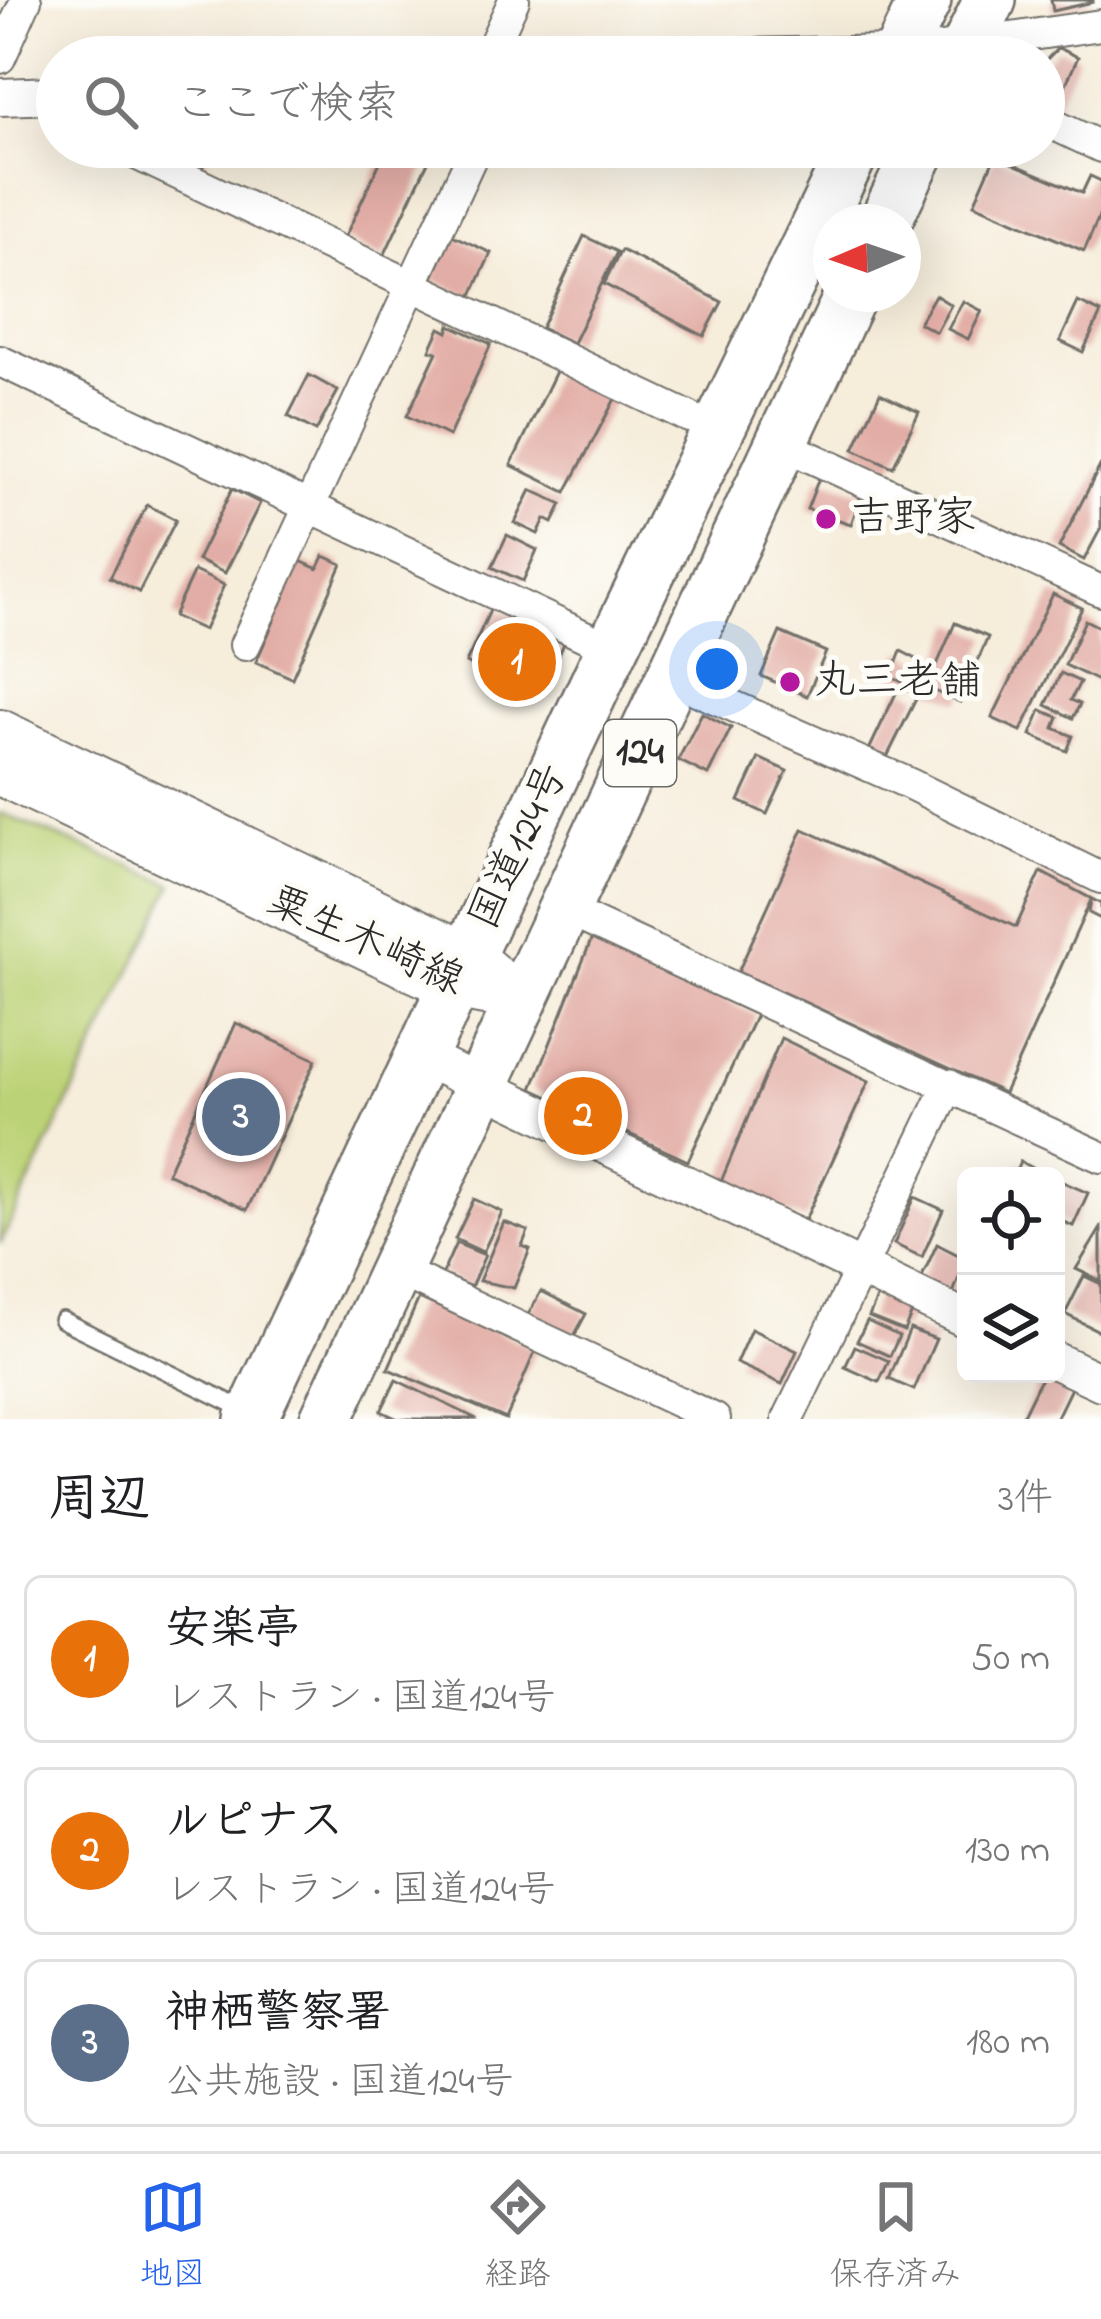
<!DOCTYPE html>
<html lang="ja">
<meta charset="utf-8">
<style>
body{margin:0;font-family:"Indie Flower","Klee One",sans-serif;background:#f2f2f2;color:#202124}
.controls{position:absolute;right:36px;bottom:36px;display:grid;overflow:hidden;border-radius:18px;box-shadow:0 12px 48px #0002}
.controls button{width:108px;height:108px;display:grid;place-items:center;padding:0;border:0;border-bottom:3px solid #e0e0e0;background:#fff;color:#202124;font:60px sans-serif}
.compass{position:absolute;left:813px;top:204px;width:108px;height:108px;border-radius:50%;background:#fff;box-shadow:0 12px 48px #0002;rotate:268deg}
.you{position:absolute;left:717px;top:669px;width:42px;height:42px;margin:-30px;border:9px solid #fff;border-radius:50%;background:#1a73e8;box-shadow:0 0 0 18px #1a73e833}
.badge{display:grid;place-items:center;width:78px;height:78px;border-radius:50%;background:#2563eb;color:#fff;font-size:39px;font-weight:700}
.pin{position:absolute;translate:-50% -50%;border:6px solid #fff;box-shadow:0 3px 12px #0006}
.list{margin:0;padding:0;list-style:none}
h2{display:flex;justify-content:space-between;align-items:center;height:156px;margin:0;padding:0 48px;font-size:51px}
h2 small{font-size:39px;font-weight:400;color:#757577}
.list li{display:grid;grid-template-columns:78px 1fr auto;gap:36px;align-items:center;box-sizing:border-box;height:168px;margin:0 24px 24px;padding:0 24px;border:3px solid #e0e0e0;border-radius:18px}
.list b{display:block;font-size:45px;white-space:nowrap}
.list p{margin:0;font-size:39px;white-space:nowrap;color:#757577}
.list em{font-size:39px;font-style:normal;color:#757577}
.icon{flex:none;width:66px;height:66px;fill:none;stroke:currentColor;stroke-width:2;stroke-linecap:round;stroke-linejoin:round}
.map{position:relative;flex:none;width:1101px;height:1419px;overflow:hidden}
.search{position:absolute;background:#fff;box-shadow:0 12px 48px #0002;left:36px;right:36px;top:36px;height:132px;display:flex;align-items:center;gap:30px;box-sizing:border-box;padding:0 42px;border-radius:66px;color:#757577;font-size:45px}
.sheet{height:732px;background:#fff}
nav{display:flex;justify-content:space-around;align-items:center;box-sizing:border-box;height:168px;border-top:3px solid #e0e0e0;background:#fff;font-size:33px;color:#757577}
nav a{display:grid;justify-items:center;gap:6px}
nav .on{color:#2563eb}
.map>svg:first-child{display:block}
.green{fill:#bcd276;stroke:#747e50;stroke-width:3}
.building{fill:#e2ada6}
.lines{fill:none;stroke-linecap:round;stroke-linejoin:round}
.service-casing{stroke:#726f69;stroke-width:20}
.minor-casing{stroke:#726f69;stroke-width:34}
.tertiary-casing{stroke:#726f69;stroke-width:40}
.secondary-casing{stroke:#726f69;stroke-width:46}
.trunk-casing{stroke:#726f69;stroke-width:56}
.service{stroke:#fff;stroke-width:15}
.minor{stroke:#fff;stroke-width:30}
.tertiary{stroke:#fff;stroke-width:36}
.secondary{stroke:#fff;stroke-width:42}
.trunk{stroke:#fff;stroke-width:51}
.poi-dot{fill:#b5179e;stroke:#fdfcf7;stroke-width:4.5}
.labels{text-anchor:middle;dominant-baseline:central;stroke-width:10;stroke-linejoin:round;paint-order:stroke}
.shield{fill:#fdfcf7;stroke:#6a6a68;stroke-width:3}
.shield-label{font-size:39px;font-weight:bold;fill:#2b2b2b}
.poi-label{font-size:42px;fill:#2b2b2b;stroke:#fdfcf7;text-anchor:start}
.street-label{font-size:42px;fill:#2b2b2b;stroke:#fdfcf7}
</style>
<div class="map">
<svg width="1101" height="1419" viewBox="0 0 1101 1419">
<rect width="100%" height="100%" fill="#fdfcf7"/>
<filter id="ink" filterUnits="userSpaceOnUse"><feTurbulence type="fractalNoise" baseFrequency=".00833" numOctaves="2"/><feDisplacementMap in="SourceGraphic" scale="24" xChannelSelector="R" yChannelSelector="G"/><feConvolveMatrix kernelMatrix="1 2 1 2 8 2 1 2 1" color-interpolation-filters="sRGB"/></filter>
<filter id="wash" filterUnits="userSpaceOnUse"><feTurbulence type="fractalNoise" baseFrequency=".004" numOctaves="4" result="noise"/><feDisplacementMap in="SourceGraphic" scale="48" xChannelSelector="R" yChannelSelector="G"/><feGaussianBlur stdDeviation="2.7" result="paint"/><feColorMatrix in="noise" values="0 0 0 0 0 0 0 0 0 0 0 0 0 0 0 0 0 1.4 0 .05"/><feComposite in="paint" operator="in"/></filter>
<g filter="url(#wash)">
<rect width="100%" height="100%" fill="#f6eddb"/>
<polygon class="green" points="0,813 173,884 0,1244"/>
<g id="blocks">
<g class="building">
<polygon points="1051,0 1093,0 1093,2 1053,11"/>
<polygon points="1058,48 1078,57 1056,106 1044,104 1044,62"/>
<polygon points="163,147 213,147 203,166"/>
<polygon points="387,147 435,147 383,258 344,239"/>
<polygon points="995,156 1082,193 1090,176 1101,181 1101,212 1084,251 974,204"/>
<polygon points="452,235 491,253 471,297 432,280"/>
<polygon points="584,236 617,252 573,343 541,328"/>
<polygon points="621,250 722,302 704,336 604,284"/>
<polygon points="935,295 951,305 936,332 919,323"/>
<polygon points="963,301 982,311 968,339 948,329"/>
<polygon points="1078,302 1101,313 1083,352 1060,341"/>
<polygon points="450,325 491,344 449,436 407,416 437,352 430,350 440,328 448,332"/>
<polygon points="559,365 616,397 566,492 511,465"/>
<polygon points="309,375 338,391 316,431 288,416"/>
<polygon points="880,393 919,412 893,467 854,449"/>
<polygon points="1101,464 1101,528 1084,560 1059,547"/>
<polygon points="819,478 862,493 851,524 807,509"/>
<polygon points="232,489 260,503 225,573 197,560"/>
<polygon points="531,490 562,504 553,523 545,519 538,534 515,523"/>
<polygon points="147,505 176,520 139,592 110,577"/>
<polygon points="507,535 537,550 523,581 492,567"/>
<polygon points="324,556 342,564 292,678 256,662 275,619 267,615 273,601 281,605 300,561 318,569"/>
<polygon points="194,571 224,585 204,630 173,616"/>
<polygon points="1053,594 1082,608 1021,731 992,718"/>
<polygon points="492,606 566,639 540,697 466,663"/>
<polygon points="1085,620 1101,628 1100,682 1065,665"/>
<polygon points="955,623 988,637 960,702 927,688"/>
<polygon points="780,632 826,652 807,696 761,676"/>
<polygon points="901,651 924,663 913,687 891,677"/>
<polygon points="1061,673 1080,682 1071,700 1080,704 1073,718 1046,705"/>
<polygon points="899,687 918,695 887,757 869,750"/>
<polygon points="1041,710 1058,717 1054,728 1073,736 1067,751 1031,735"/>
<polygon points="702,713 731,728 708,775 678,760"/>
<polygon points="759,758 787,771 767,814 739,801"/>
<polygon points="803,829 1016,927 1041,872 1101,904 1101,919 1089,913 1091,900 1004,1093 738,972"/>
<polygon points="592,938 756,1015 688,1161 532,1089"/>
<polygon points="236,1023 316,1060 247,1210 167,1173"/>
<polygon points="781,1038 869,1081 805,1220 720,1184"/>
<polygon points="1020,1162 1050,1176 1014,1176"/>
<polygon points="1056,1179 1088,1193 1073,1226 1056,1219"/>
<polygon points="915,1197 943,1210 922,1257 894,1244"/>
<polygon points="474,1199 502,1212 483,1252 455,1239"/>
<polygon points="504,1222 528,1231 522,1246 530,1249 514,1288 479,1281"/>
<polygon points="1101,1228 1101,1281 1076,1269"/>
<polygon points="456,1243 485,1255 471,1287 442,1275"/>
<polygon points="937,1244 966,1259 952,1296 920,1281"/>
<polygon points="1084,1276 1101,1284 1101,1332 1065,1314"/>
<polygon points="541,1291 586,1314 573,1338 528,1315"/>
<polygon points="878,1296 913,1310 904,1331 869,1317"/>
<polygon points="419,1298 536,1349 506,1419 388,1369"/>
<polygon points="867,1321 899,1336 890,1356 857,1341"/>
<polygon points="751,1329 797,1351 782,1384 736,1363"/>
<polygon points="910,1329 936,1339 914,1390 889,1379"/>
<polygon points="855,1346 889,1361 879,1382 845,1367"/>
<polygon points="1043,1374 1074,1382 1056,1419 1021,1419"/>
<polygon points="396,1380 477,1419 398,1419 381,1411"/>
</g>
</g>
</g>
<g filter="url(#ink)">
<use href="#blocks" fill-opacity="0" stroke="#726f69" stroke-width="3"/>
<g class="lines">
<g class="service-casing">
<polyline id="service" points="62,1320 245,1410"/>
</g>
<g class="minor-casing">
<g id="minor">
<polyline points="900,54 1101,25"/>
<polyline points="488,57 514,0"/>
<polyline points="0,58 26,0"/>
<polyline points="1044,120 1101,147"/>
<polyline points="121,147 689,417"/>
<polyline points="0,361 612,649"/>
<polyline points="784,445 1101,591"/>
<polyline points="245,645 476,147"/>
<polyline points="674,680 910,784 1101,878"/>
<polyline points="566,910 1101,1157"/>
<polyline points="397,1270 715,1419"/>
<polyline points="788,1419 949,1085"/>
</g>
</g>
<g class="tertiary-casing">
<g id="tertiary">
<polyline points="739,57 900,54"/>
<polyline points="0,97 57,95"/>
<polyline points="420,1056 966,1319"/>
<polyline points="1056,1361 1101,1382"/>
</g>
</g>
<g class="secondary-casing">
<g id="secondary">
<polyline points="0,731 470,955 524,1001"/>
<polyline points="0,774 411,969 453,988 484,994"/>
</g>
</g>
<g class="trunk-casing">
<g id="trunk">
<polyline points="898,57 925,0"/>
<polyline points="963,57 990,0"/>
<polyline points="885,222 921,147"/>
<polyline points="251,1419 612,649 855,147"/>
<polyline points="326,1419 851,294"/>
</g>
</g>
<use href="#service" class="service"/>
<use href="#minor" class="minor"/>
<use href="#tertiary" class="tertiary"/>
<use href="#secondary" class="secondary"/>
<use href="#trunk" class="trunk"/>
</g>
</g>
<g class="poi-dot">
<circle cx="826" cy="519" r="12"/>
<circle cx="790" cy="682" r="12"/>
</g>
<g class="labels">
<rect class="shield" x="604" y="720" width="72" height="66" rx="9"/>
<g class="shield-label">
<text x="640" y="753">124</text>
</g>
<g class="poi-label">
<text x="850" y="519">吉野家</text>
<text x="814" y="682">丸三老舗</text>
</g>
<g class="street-label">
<text transform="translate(520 847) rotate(-65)">国道124号</text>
<text transform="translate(365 942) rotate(24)">粟生木崎線</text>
</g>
</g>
</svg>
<div class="controls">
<button><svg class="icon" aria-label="locate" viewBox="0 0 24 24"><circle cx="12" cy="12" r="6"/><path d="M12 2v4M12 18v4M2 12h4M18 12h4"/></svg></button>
<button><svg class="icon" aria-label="layers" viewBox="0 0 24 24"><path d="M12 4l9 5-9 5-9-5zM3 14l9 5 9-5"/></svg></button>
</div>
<svg class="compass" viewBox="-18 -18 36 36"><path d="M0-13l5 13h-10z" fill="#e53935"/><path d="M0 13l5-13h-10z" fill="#757577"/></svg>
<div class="you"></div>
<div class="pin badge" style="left:517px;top:662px;background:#e8710a">1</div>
<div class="pin badge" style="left:583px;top:1116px;background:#e8710a">2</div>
<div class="pin badge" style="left:241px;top:1117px;background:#5c6f8a">3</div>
<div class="search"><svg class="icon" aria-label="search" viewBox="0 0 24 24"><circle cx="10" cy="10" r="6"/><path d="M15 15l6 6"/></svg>ここで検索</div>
</div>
<section class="sheet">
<h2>周辺<small>3件</small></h2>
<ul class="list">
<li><span class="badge" style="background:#e8710a">1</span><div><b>安楽亭</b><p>レストラン · 国道124号</p></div><em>50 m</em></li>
<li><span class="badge" style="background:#e8710a">2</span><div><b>ルピナス</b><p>レストラン · 国道124号</p></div><em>130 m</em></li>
<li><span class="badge" style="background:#5c6f8a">3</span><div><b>神栖警察署</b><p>公共施設 · 国道124号</p></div><em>180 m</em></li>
</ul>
</section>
<nav>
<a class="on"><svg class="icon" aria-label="map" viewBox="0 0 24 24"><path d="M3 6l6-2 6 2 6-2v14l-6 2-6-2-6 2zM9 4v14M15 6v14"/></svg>地図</a>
<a><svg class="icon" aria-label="directions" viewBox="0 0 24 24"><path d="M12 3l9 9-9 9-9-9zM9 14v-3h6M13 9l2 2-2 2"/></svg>経路</a>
<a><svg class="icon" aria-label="saved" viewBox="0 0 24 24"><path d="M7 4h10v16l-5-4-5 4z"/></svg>保存済み</a>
</nav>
